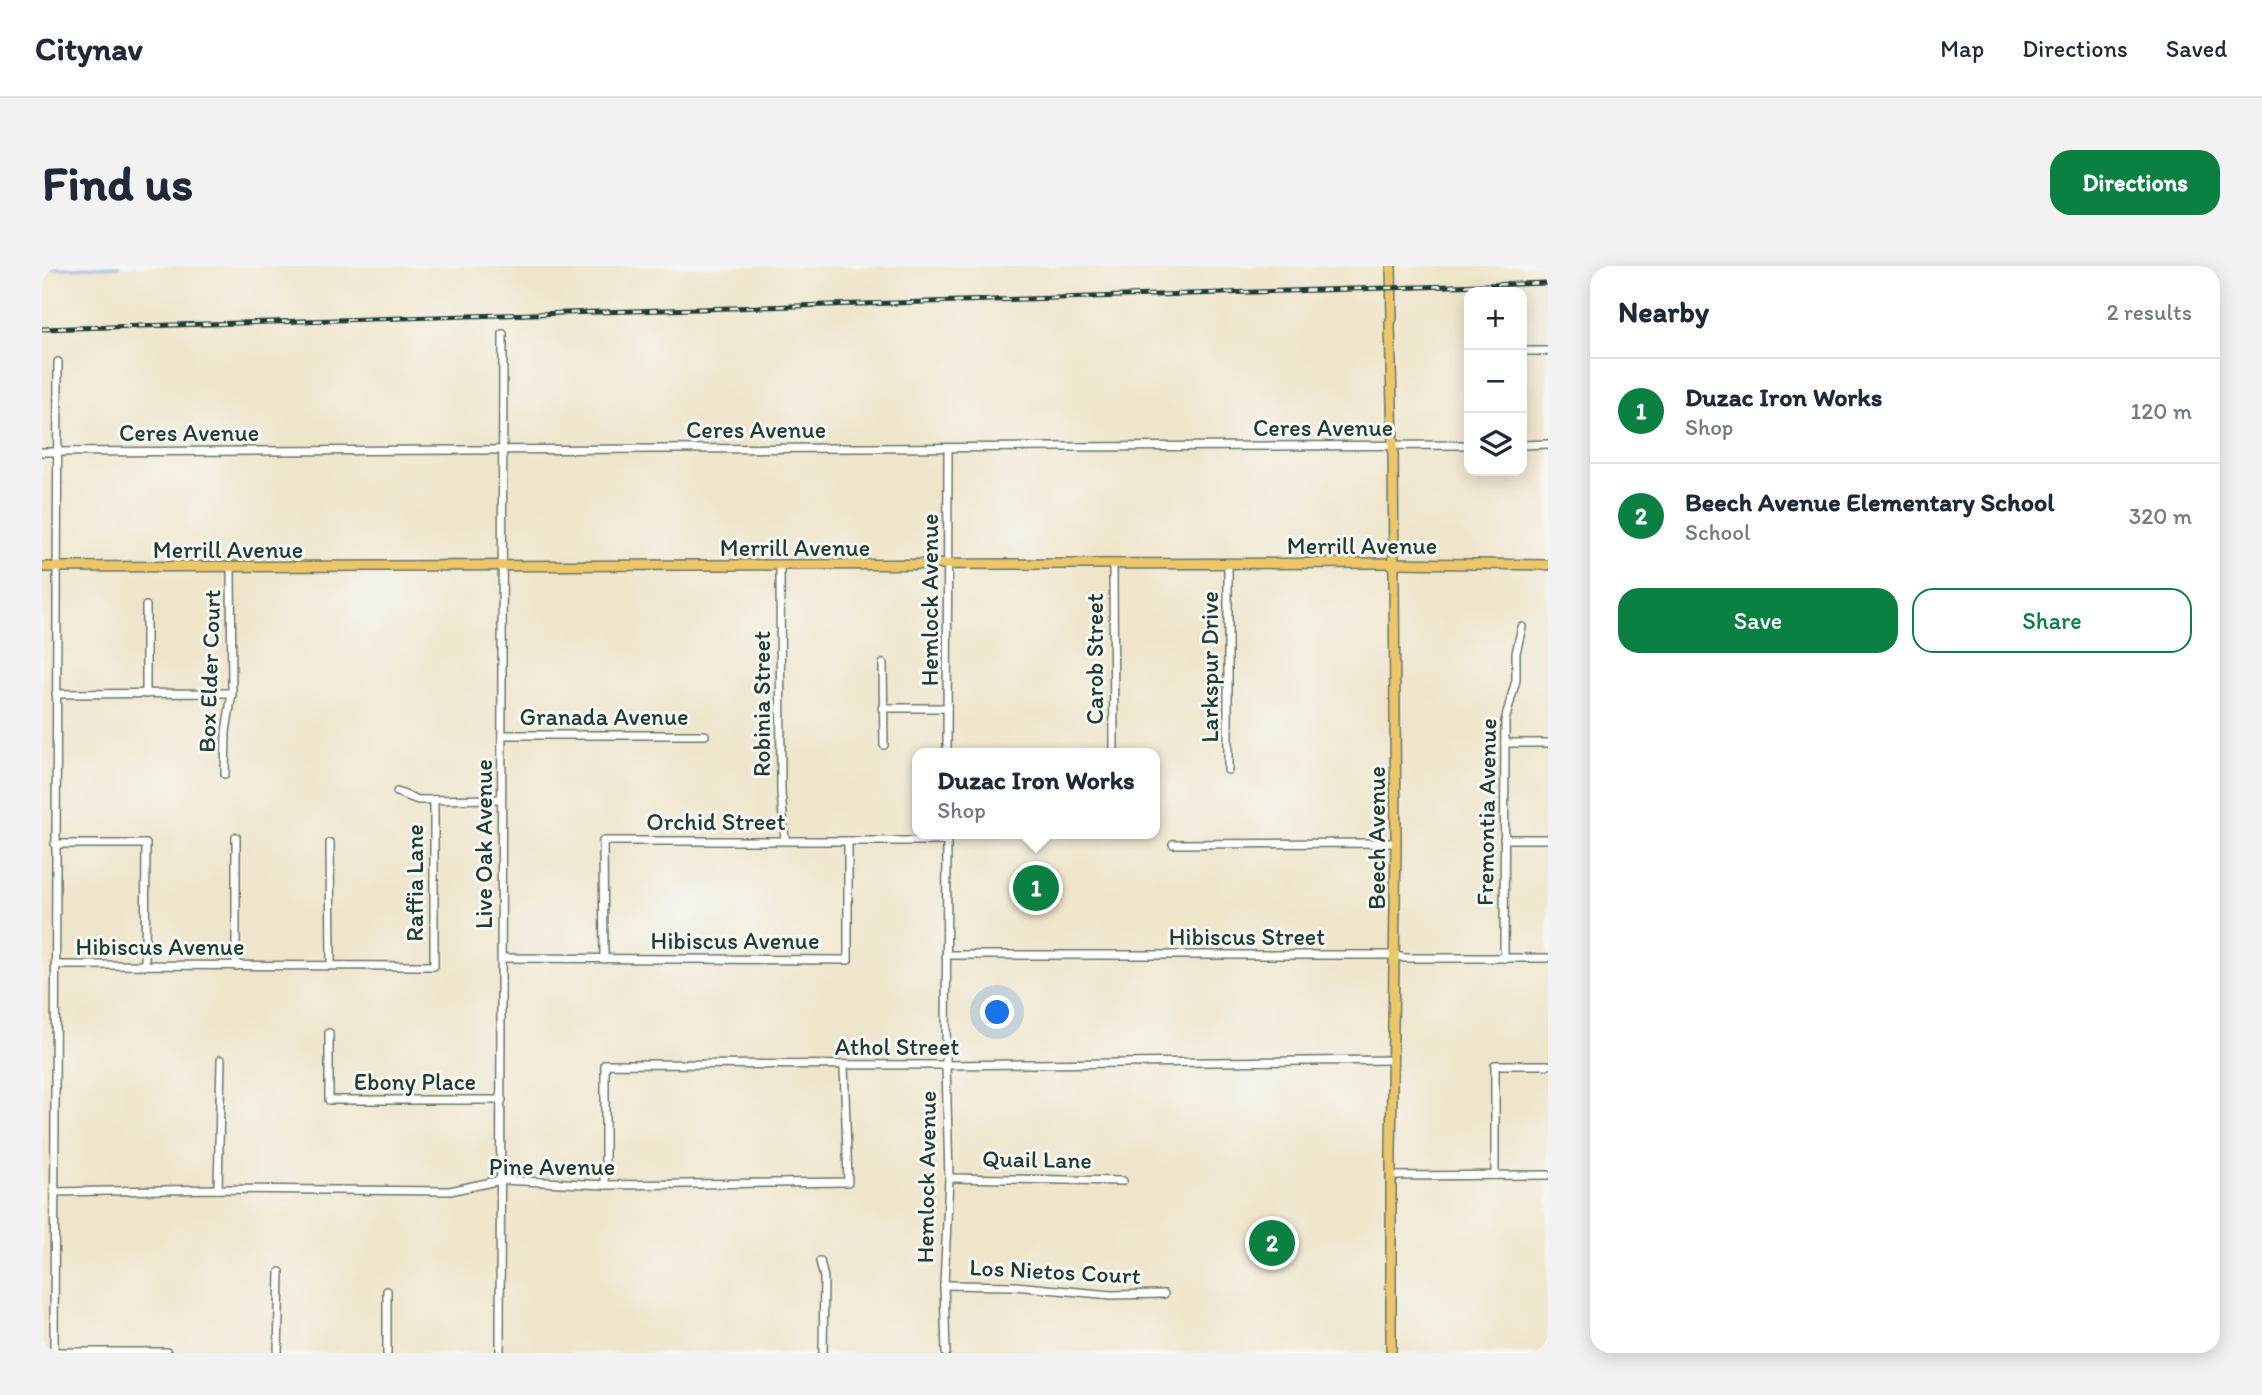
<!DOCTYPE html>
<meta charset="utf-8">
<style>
body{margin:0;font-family:Itim,sans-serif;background:#f2f2f3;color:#1f2937}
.controls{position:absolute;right:21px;top:21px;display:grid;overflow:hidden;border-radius:14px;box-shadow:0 4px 18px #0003}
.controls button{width:63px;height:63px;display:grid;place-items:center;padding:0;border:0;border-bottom:2px solid #e0e1e3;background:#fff;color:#1f2937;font:35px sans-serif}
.you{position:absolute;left:956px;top:747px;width:24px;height:24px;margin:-18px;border:5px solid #fff;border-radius:50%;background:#1a73e8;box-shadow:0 0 0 10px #1a73e833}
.badge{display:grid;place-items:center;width:46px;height:46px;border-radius:50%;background:#0b8043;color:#fff;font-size:23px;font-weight:700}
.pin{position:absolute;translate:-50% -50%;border:4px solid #fff;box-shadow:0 2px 7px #0006}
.popup{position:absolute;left:870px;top:482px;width:248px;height:91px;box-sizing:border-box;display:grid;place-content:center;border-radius:14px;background:#fff;filter:drop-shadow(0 2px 5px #0005);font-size:23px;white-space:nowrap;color:#747a83}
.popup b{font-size:26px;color:#1f2937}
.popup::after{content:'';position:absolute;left:50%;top:100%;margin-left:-14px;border:14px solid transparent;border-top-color:#fff}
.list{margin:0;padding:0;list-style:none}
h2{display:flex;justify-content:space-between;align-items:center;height:91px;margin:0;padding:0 28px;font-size:30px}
h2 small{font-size:23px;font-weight:400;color:#747a83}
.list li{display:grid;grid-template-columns:46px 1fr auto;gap:21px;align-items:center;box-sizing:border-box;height:105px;padding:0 28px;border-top:2px solid #e0e1e3}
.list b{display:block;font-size:26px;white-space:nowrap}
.list p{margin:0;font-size:23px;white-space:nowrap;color:#747a83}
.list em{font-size:23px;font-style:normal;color:#747a83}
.actions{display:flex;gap:14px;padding:21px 28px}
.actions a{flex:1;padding:16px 0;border:2px solid #0b8043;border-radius:21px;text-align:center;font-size:24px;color:#0b8043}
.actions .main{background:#0b8043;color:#fff}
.icon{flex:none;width:38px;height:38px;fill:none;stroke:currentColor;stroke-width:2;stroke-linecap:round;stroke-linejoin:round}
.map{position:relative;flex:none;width:1506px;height:1087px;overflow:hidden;border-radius:21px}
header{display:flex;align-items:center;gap:42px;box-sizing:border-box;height:98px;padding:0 35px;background:#fff;border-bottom:2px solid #e0e1e3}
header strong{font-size:33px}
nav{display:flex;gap:38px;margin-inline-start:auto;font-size:24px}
.intro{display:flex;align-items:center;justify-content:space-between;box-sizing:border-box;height:168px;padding:0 42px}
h1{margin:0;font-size:49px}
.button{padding:18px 32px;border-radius:21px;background:#0b8043;color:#fff;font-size:24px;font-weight:700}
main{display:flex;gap:42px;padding:0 42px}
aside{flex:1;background:#fff;border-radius:21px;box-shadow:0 4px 18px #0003}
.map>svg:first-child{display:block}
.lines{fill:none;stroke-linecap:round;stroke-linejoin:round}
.stream{stroke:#73afe4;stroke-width:2.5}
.minor-casing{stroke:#687869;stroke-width:10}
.major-casing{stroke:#687869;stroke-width:12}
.minor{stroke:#fff;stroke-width:7}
.major{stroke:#ecc669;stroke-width:9}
.rail-casing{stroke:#1f3d34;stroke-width:5}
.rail{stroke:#f6f6f2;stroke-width:2.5;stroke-dasharray:8;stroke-linecap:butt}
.labels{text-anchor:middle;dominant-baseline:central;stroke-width:6;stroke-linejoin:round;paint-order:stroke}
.street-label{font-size:24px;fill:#1f3d34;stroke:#f6f6f2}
</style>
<header>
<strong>Citynav</strong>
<nav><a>Map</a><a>Directions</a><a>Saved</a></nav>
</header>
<div class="intro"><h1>Find us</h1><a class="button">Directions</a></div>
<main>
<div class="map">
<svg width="1506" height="1087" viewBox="0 0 1506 1087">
<rect width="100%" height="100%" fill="#f6f6f2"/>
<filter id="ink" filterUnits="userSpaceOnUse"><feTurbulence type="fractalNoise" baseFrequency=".0143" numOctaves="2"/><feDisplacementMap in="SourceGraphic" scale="14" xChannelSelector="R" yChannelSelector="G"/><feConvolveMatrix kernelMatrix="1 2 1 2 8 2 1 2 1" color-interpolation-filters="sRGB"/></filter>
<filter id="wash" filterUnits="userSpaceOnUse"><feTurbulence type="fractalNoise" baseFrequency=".00686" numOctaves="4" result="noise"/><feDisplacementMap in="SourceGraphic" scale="28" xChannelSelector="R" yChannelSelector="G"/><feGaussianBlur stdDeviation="1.57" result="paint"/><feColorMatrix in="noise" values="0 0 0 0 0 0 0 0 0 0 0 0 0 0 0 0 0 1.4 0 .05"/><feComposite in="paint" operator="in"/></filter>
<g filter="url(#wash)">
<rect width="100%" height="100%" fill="#efe5cb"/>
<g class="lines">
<polyline class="stream" points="0,3 77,0"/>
</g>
</g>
<g filter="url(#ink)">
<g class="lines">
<g class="minor-casing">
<g id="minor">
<polyline points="1480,85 1506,85"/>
<polyline points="1480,179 1506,178"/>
<polyline points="0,186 1427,179"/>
<polyline points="1071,299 1072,487"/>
<polyline points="738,301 739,526 743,574"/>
<polyline points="104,340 104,428"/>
<polyline points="841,398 842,479"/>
<polyline points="14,428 190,427"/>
<polyline points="840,442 905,442"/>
<polyline points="460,469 663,469"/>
<polyline points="1463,477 1506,477"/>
<polyline points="905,487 906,182"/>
<polyline points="1186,504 1186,299"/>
<polyline points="183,508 184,466 190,427 189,302"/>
<polyline points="355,526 376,534 459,533"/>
<polyline points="194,571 194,700"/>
<polyline points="1462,573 1506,573"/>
<polyline points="288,577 289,699"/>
<polyline points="13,578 104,578 103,700"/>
<polyline points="1131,578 1354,577"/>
<polyline points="904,689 1352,689 1362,692 1506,692"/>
<polyline points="460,692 806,694 806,575"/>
<polyline points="1462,692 1463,455 1474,414 1474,387 1480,361"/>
<polyline points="562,693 561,575 905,575"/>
<polyline points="13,699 392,700 392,534"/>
<polyline points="287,767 287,834 460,834"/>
<polyline points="1453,909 1453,799 1506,799"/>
<polyline points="1349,910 1506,909"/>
<polyline points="907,912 1081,915"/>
<polyline points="563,919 563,798 904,799 1351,794"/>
<polyline points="176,923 179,794"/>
<polyline points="12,926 176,923 408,925 459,914 563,919 806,916 802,799"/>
<polyline points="778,995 782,1012 781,1087"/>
<polyline points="902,1019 973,1020 1069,1029 1122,1028"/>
<polyline points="12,1086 125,1086"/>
<polyline points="12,1087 16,96"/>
<polyline points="236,1087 238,1006"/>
<polyline points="345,1087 345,1025"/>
<polyline points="458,1087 461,68"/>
<polyline points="904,1087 902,1019 907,912 904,799 905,568"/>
</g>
</g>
<g class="major-casing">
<g id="major">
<polyline points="1349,0 1350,52 1348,57 1351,180 1354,577 1349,886 1349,1087"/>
<polyline points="0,301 1351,297 1506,299"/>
</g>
</g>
<use href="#minor" class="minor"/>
<use href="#major" class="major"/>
<g class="rail-casing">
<polyline id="rail" points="0,63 1506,17"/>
</g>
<use href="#rail" class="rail"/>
</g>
</g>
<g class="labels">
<g class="street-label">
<text x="1281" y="161">Ceres Avenue</text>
<text x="714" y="163">Ceres Avenue</text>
<text x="147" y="166">Ceres Avenue</text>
<text x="1320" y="279">Merrill Avenue</text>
<text x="753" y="281">Merrill Avenue</text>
<text x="186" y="283">Merrill Avenue</text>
<text transform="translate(887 334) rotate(-90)">Hemlock Avenue</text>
<text transform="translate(1052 393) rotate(-90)">Carob Street</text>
<text transform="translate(1167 401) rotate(-90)">Larkspur Drive</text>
<text transform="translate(167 405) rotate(-88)">Box Elder Court</text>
<text transform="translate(719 438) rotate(-90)">Robinia Street</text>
<text x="562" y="450">Granada Avenue</text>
<text transform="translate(1444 546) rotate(-89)">Fremontia Avenue</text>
<text x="674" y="555">Orchid Street</text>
<text transform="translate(1334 572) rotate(-90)">Beech Avenue</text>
<text transform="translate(441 578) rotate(-90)">Live Oak Avenue</text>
<text transform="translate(372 617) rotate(-90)">Raffia Lane</text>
<text x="1205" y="670">Hibiscus Street</text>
<text x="693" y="674">Hibiscus Avenue</text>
<text x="118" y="680">Hibiscus Avenue</text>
<text x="855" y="780">Athol Street</text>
<text x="373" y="815">Ebony Place</text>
<text transform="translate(995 893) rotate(1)">Quail Lane</text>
<text x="510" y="900">Pine Avenue</text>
<text transform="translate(884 911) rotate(-89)">Hemlock Avenue</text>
<text transform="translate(1013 1005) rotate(3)">Los Nietos Court</text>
</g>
</g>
</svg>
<div class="controls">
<button>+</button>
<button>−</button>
<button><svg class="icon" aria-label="layers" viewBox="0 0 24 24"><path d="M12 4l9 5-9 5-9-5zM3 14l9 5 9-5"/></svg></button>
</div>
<div class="you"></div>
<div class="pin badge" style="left:994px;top:622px">1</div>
<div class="popup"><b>Duzac Iron Works</b>Shop</div>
<div class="pin badge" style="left:1230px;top:977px">2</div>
</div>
<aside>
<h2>Nearby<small>2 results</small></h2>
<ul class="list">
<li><span class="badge">1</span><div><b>Duzac Iron Works</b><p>Shop</p></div><em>120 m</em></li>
<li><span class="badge">2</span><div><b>Beech Avenue Elementary School</b><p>School</p></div><em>320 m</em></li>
</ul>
<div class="actions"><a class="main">Save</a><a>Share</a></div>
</aside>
</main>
